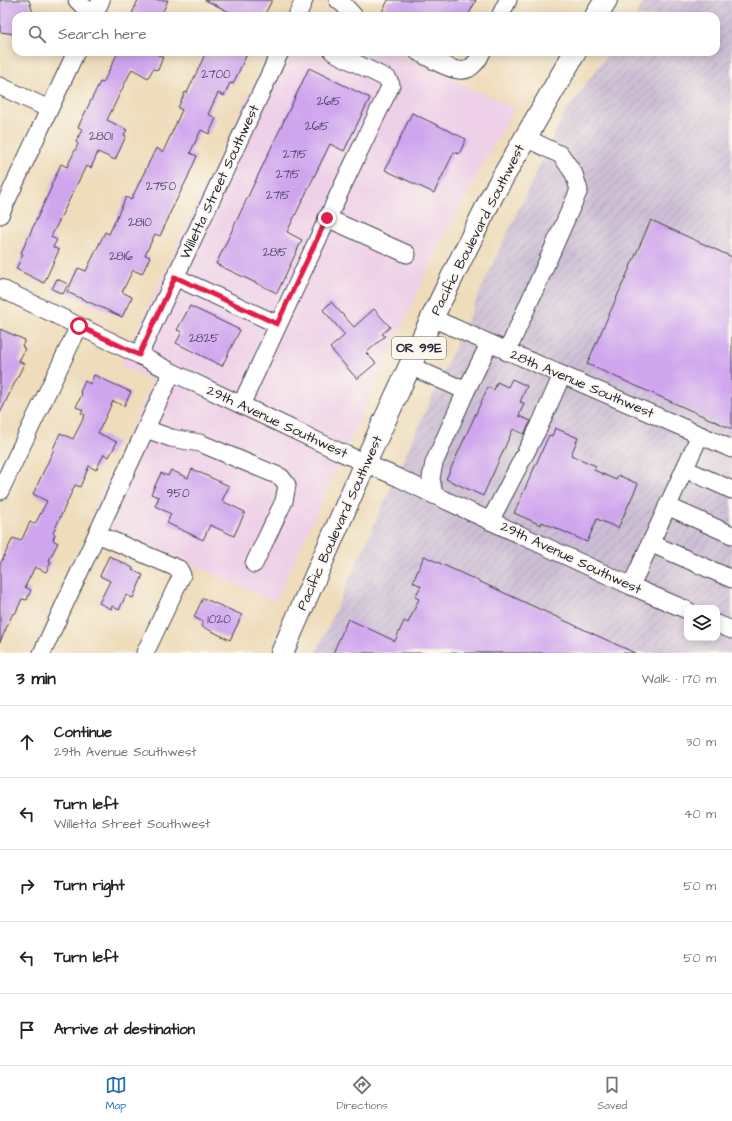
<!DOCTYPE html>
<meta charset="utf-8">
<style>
body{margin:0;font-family:"Architects Daughter",sans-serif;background:#f2f2f2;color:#222}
.controls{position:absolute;right:12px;bottom:12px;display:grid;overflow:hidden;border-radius:8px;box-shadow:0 2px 10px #0003}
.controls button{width:36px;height:36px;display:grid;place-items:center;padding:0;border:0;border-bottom:1px solid #e0e0e0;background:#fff;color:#222;font:20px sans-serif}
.stop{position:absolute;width:12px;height:12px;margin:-9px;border:3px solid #e11d48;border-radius:50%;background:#fff}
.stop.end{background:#e11d48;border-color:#fff;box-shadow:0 1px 4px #0008}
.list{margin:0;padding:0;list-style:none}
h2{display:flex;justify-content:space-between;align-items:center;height:52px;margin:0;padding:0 16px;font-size:17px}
h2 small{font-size:13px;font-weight:400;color:#767676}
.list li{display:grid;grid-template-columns:26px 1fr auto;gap:12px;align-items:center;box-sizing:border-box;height:72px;padding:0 16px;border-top:1px solid #e0e0e0}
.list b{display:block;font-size:15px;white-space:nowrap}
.list p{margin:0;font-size:13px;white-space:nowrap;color:#767676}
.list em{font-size:13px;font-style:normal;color:#767676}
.icon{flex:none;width:22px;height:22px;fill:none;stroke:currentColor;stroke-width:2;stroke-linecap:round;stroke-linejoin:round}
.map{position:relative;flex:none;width:732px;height:653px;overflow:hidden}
.search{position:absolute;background:#fff;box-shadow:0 2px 10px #0003;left:12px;right:12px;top:12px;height:44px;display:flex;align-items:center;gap:10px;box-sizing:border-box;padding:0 14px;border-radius:12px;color:#767676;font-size:15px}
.sheet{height:412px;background:#fff}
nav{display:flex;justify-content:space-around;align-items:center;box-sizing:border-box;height:56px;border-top:1px solid #e0e0e0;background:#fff;font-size:11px;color:#767676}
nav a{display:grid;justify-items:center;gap:2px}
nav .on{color:#1f6fb2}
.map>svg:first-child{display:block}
.built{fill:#eed0e8}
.industrial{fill:url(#industrial-furrows);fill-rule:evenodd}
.building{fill:#cfa6ee}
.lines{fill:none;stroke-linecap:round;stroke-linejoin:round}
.minor-casing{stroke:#413e4e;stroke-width:19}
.major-casing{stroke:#413e4e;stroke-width:24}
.path{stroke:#413e4e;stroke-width:2.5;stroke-dasharray:3 3;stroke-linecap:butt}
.minor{stroke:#fff;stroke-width:17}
.major{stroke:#fff;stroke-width:22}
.route{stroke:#e11d48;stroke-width:5}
.labels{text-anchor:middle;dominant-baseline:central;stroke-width:3.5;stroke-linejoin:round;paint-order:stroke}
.number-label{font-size:12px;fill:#4d4368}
.shield{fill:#fbf7ec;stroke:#636270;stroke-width:1}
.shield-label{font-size:13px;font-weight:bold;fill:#22223b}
.street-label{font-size:14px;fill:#22223b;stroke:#fbf7ec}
</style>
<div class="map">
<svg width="732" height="653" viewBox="0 0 732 653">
<defs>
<pattern id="industrial-furrows" width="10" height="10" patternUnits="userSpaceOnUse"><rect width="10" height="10" fill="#ccbed4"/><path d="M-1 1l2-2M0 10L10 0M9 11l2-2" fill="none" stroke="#afa3b7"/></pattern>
</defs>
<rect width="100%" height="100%" fill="#fbf7ec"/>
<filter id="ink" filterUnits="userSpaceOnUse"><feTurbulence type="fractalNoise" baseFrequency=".025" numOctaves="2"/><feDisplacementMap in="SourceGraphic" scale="8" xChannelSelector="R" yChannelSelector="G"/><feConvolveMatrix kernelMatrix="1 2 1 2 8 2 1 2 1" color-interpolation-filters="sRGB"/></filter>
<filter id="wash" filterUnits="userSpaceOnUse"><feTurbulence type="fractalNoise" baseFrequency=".012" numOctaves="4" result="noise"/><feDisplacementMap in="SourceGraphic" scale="16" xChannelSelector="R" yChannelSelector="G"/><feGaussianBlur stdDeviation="0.9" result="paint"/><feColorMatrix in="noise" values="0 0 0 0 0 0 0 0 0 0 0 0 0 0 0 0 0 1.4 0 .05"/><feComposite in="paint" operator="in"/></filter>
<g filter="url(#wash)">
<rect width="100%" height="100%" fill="#eedcba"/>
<polygon class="built" points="269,52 394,52 514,108 439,246 333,477 275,602 90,518 153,382 121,365"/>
<path class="industrial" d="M646 0H732V653H316L482 287 562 118 609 52H716V16H635ZM687 608H717V638H687Z"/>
<g id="blocks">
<g class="building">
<polygon points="0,0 29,0 34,16 16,16 16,34 0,32"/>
<polygon points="138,0 168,0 161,16 131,16"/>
<polygon points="205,0 272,0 264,16 238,16"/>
<polygon points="388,0 476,0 468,16 380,16"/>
<polygon points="118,52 152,52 163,57 158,70 153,69 148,78 132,69 107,120 127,130 124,135 126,136 115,160 98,152 91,168 86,166 51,237 57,240 53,247 59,250 44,283 16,269 23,254 21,253 52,186 51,186 61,164 67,167 78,144 76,142 82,129 78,127 100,82 103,83"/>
<polygon points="206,52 248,52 233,84 230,83 224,96 218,93 208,114 216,118 209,134 201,130 190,153 197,156 187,179 168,217 169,217 160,236 155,234 145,255 150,257 142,274 133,270 122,292 132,297 122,317 67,292 78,268 86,271 105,232 109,234 126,197 131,200 156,148 163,152 182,110 178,108 185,92 187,93"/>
<polygon points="309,68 370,98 344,151 330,144 287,232 302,240 277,293 216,264"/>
<polygon points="412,113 466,139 459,154 454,152 434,193 385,170"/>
<polygon points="651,220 732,257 732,429 587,364"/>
<polygon points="57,279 68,284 63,294 52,289"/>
<polygon points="331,302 354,327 374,309 390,327 382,334 385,336 366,353 376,363 357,379 330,348 345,335 323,310"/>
<polygon points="190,306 240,330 222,366 176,343 182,332 177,330"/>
<polygon points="0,329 25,340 22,346 24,347 23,348 25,349 19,361 24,364 0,413"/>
<polygon points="94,375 131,392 124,406 113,401 98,433 117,442 109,457 104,454 96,470 89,466 80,487 75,485 53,533 55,534 53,540 58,543 50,558 49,561 51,562 46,572 35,567 25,587 31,590 27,600 22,599 15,614 13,613 0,642 0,564 13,538 21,541 30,522 35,524 47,501 33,494 54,449 53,449 60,433 73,439 85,415 81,413 83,410 76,407 82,394 80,392 85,381 90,384"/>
<polygon points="512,379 527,386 520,402 524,403 519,416 531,421 524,434 513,429 483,496 446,479 488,387 494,390 497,382 508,387"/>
<polygon points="555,428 578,438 571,455 596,466 594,470 616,480 618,475 638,484 618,528 597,519 587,542 542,522 541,525 514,513 549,435 552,436"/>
<polygon points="192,469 229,486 222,501 245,512 234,536 210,525 203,540 167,523 171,514 155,506 159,497 151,494 161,473 168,476 171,470 188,478"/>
<polygon points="109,556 133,568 132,570 143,575 133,598 126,595 119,610 112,606 111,609 99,603 110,581 100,576"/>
<polygon points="424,556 635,653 333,653 348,619 395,641 404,621 408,623 419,599 415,597 421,586 413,582"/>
<polygon points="203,598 242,615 230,640 201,626 203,622 194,617"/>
</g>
</g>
</g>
<g filter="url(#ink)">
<use href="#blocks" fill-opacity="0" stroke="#413e4e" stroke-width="1"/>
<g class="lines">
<g class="minor-casing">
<g id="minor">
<polyline points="77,0 93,16"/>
<polyline points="338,0 343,4 354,16"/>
<polyline points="94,16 101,0"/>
<polyline points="297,16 304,0"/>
<polyline points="500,16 508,0"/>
<path d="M418 52C430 58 456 75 468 69 475 65 479 59 482 52"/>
<polyline points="0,86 49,109"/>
<polyline points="0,215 76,52"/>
<polyline points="327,218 407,254"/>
<polyline points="175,277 277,324"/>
<polyline points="0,288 139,355 172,372 338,451 399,478 434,495 631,586 687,610"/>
<polyline points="432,318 732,449"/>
<polyline points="507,352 579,190 574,174 561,155 526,138"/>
<polyline points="139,355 280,52"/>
<polyline points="410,366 466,391"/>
<polyline points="241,405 343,185 391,85 388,79 333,52"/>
<polyline points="146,429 171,438 200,443 281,477 287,485 284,501 254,564"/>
<polyline points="685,469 732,490"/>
<polyline points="0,491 79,326"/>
<polyline points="434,495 431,478 434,463 466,391 489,344"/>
<polyline points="667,506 732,535"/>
<polyline points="490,521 539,427 562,375"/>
<polyline points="97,534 179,569 182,575 145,653"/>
<polyline points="650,543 732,579"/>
<polyline points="631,586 700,435"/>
<polyline points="717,624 732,630"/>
<polyline points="42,653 172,372"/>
</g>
</g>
<g class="major-casing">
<g id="major">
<polyline points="596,16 606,0"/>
<polyline points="282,653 365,463 432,318 493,194 575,52"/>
</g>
</g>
<polyline class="path" points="368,12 375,16"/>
<use href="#minor" class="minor"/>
<use href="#major" class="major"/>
</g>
</g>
<g class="lines" filter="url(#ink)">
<polyline class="route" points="79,326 139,355 175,277 277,324 327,218"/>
</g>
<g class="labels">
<g class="number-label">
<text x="216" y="74">2700</text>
<text x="329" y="101">2615</text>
<text x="317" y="126">2615</text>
<text x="101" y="136">2801</text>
<text x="295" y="154">2715</text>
<text x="288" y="174">2715</text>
<text x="161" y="186">2750</text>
<text x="278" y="195">2715</text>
<text x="140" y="222">2810</text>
<text x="275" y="252">2815</text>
<text x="121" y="256">2816</text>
<text x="204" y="338">2825</text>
<text x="178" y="493">950</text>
<text x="219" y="619">1020</text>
</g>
<rect class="shield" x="392" y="337" width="54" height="22" rx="3"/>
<g class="shield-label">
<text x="419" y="348">OR 99E</text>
</g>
<g class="street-label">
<text transform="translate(220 182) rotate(-65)">Willetta Street Southwest</text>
<text transform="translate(478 230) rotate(-63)">Pacific Boulevard Southwest</text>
<text transform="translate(582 384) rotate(23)">28th Avenue Southwest</text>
<text transform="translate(277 422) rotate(25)">29th Avenue Southwest</text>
<text transform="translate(340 523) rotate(-66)">Pacific Boulevard Southwest</text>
<text transform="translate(571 558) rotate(25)">29th Avenue Southwest</text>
</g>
</g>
</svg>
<div class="controls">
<button><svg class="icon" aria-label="layers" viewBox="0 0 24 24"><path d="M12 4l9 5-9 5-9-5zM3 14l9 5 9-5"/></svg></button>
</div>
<div class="stop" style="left:79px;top:326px"></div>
<div class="stop end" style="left:327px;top:218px"></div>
<div class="search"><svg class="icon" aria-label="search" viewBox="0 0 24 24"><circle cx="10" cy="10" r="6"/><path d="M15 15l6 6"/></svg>Search here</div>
</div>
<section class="sheet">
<h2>3 min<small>Walk · 170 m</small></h2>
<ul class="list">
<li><svg class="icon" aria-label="ahead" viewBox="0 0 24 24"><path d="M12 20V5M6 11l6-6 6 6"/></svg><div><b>Continue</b><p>29th Avenue Southwest</p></div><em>30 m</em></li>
<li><svg class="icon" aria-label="left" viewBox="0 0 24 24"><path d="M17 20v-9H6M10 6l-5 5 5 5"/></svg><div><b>Turn left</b><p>Willetta Street Southwest</p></div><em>40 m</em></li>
<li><svg class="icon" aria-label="right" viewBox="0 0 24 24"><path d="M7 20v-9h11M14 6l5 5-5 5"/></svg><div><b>Turn right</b></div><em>50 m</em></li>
<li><svg class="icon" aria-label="left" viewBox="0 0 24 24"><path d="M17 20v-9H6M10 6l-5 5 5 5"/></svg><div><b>Turn left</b></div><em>50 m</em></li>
<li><svg class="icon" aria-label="arrive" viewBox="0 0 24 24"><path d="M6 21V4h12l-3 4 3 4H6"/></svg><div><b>Arrive at destination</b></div></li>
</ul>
</section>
<nav>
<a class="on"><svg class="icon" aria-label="map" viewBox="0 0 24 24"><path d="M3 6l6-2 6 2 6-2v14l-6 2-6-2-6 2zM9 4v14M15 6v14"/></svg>Map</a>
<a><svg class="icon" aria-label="directions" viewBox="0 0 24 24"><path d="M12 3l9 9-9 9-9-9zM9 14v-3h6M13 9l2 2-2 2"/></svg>Directions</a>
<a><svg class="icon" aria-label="saved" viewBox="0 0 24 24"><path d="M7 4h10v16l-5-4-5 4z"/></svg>Saved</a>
</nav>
